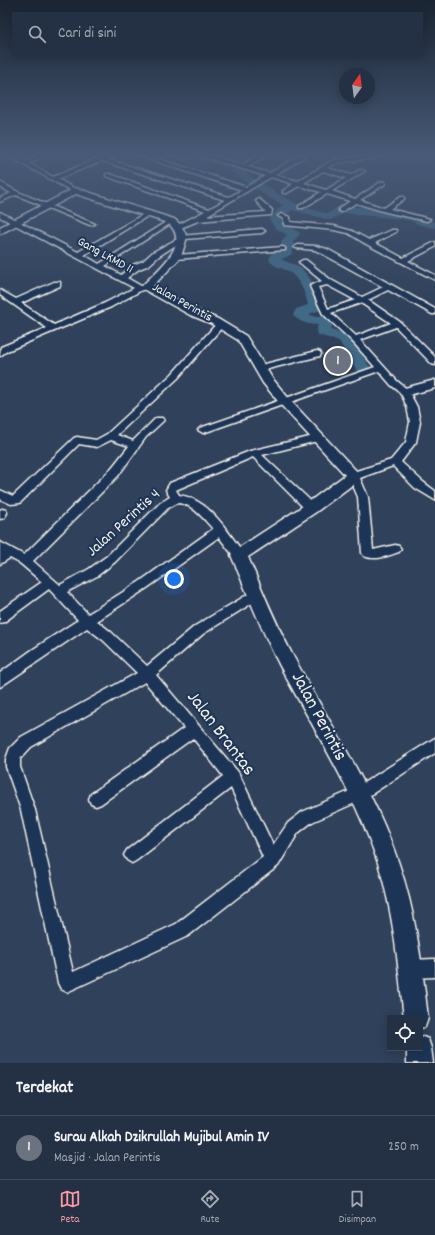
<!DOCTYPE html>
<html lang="id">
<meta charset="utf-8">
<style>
body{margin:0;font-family:Dekko,sans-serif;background:#303d4f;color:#f1f3f6}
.controls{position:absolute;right:12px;bottom:12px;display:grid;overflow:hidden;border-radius:0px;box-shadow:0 2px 10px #0003}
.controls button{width:36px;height:36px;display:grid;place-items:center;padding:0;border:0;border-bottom:1px solid #414c5d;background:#243144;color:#f1f3f6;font:20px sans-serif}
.compass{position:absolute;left:339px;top:68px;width:36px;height:36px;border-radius:50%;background:#243144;box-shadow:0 2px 10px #0003;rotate:14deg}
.you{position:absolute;left:174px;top:579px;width:14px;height:14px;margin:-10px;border:3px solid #fff;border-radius:50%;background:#1a73e8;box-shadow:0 0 0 6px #1a73e833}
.badge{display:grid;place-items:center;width:26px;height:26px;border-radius:50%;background:#ff9aa2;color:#fff;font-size:13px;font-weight:700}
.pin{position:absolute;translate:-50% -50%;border:2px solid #fff;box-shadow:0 1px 4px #0006}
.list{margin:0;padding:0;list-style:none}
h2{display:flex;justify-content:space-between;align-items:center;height:52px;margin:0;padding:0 16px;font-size:17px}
h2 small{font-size:13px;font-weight:400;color:#a3a9b2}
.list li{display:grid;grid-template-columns:26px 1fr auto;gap:12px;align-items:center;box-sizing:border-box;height:64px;padding:0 16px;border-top:1px solid #414c5d}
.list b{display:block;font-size:15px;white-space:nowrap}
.list p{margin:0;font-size:13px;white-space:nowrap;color:#a3a9b2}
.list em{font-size:13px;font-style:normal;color:#a3a9b2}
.icon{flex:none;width:22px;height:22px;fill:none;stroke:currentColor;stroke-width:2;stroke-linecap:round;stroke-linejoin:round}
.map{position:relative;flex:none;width:435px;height:1063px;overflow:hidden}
.search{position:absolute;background:#243144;box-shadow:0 2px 10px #0003;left:12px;right:12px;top:12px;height:44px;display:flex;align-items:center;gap:10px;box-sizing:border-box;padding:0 14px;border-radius:0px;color:#a3a9b2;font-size:15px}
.sheet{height:116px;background:#243144}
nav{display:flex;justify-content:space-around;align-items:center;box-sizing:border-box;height:56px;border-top:1px solid #414c5d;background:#243144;font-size:11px;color:#a3a9b2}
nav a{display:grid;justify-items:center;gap:2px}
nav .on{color:#ff9aa2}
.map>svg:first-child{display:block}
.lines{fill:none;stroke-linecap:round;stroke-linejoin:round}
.river{fill:#406b86;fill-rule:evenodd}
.street-casing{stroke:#f4f1e8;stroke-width:3}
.secondary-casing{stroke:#f4f1e8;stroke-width:3}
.street{fill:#1d3557;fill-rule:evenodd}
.secondary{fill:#1d3557;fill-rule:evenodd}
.labels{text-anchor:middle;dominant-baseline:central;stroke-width:4;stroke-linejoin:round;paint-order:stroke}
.far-street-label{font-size:13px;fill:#f4f1e8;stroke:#1d3557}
.street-label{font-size:16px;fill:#f4f1e8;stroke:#1d3557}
.near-street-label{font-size:19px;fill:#f4f1e8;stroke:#1d3557}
</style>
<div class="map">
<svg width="435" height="1063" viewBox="0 0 435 1063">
<rect width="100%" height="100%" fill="#30415b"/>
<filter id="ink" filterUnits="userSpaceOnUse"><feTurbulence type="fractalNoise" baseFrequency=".025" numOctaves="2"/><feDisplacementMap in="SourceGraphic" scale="8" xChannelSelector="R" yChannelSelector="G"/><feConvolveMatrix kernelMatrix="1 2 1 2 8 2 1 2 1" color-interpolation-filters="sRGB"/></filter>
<g filter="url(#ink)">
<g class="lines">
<path class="river" d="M176 154H196L228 161 278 194 301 206 324 213H328C331 212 333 209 336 208 348 204 401 210 414 214 422 216 427 220 435 222V228L420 225 409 220 344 213 330 220 292 210 281 219C285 227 295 227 300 234L293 242C293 255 293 254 281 259 286 262 291 263 296 265 310 273 316 290 322 303L320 310 309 314 315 317H329L333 322 331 330 350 335 372 371 369 374 364 376 359 374 339 341 318 335 316 332 318 325C310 325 298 322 293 315L296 309 308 305C306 293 298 277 288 271 281 267 274 267 269 260L271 254 281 250V241L287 235 275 228 269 219 278 209 283 205 270 198 221 165 177 156Z"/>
<g class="street-casing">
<g id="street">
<path d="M5 154H12L25 161 41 154H49L29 163 53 177 108 154 111 156 107 159 229 197 242 190 134 154H143L246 187 265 176 195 154H205L242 165 260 154H267L248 167 270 173 302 154H309L275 175 298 181 333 160 379 154 382 156 381 157 337 163 327 168 351 175 360 170 365 171 332 191 355 199 381 182H385V184L360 200 384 208 400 197H404V199L390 209 430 219 427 221 386 212 356 203 341 212 339 211V209L350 201 327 194 303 208H299V206L321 192 299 186 287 193H283V191L293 184 271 177 206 216 266 212 256 201 259 199 272 210 271 215 198 221 178 229 176 228V226L205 211 106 176V174H110L209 209 225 200 102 161 58 179 77 190 78 191 75 193ZM323 171 346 178 326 190 304 183Z"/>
<polygon points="172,154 182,154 188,157 185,159"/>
<polygon points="0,182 18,192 95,224 90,225 16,195 0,202 0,198 11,193 0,187"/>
<polygon points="149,211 151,212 151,214 84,255 99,264 169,220 173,220 173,222 105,266 121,275 133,265 143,261 153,252 179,238 180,236 262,229 265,231 262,233 185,239 159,256 149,265 139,269 127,278 141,286 150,285 150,289 142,290 111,307 7,351 0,356 1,347 47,328 0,295 0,290 16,299 54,282 60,282 60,286 21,303 54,325 105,303 134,288 0,217 0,212 78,252"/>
<polygon points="281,214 290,217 290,222 334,226 352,231 369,240 392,230 396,230 396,232 375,243 403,258 435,242 435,247 408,261 435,275 435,280 366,244 348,233 334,230 284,225 284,219 278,216"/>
<path d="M298 245 316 246 327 249 435 309V314H432L388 290 368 300 400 322 435 357V365L432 364 396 327 360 340 397 381 408 390 417 407 420 422 416 442 401 462 423 482 435 491V500L415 488 393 466 360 478 368 497 373 550 395 545 399 546 401 549 399 552C387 556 376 561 364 556L362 553 358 497 349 476 350 473 391 460 406 442 410 422 407 407 401 393 391 385 379 371 206 432 203 433 198 430 200 428 375 367 352 341 323 314 310 286 322 281 299 262 303 260H306L331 280 362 297 383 287 321 253 315 250 296 248 294 247ZM327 285 355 300 328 309 318 287ZM361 303 391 323 356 336 331 313Z"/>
<polygon points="283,247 285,248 285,250 176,259 172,257 176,255"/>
<path d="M217 323H223L224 325 178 378 117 435 133 441 156 418H162L164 420 162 422 146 437 118 476 33 561 60 585 89 569 107 556 160 503 170 497 166 490 170 483 250 451 318 435 321 436 323 438 321 440 262 455 315 505 316 508 315 511H307L253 457 178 489 176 490 179 495C209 499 226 530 243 552L245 555 243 558 239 559 235 558 219 537 147 588 97 621 111 632 147 666 195 626 252 592 256 590 260 592 262 595 260 598 203 634 156 675 238 772 273 845 288 823 302 812 354 789 435 738V753L364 799 312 822 298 833 278 866 188 936 67 992 61 989 58 983 21 810 6 767V759L10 748 21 737 137 673 103 640 87 628 0 687V673L32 650 78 620 49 589 4 622 0 623V611L42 582 21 564 10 558 0 564V542L24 555 110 470 129 446 111 440 97 447 79 444 20 503 11 504 0 499V490L13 496 74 438 77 437 96 440 107 434 172 374ZM177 503C192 503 204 519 213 529L139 582 88 614 67 592 97 576 115 562 168 508ZM145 682 184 728 91 794 89 799 91 804 96 806 101 804 193 738 223 776 127 850 124 855 127 860 132 863 137 860 231 788 263 857 176 924 73 972 35 810 20 767V759L31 747Z"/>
<polygon points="317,351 320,352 321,354 320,356 260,371 256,368 257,366"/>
<polygon points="2,509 6,510 7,513 4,518 0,519 0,510"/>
<polygon points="435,959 435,977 410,978 404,975 401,969 404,963 410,960"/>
</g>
</g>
<g class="secondary-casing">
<g id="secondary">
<path d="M75 188 174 219 181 225 187 237 181 257 153 286 198 311 218 319 246 336 272 378 289 399 361 476 359 480 316 512 248 557C262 590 275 622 292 654 329 723 374 789 399 864 416 913 422 966 428 1018L425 1027 420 1028V1018H404C398 966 394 913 378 863 355 793 314 730 280 666 261 630 247 592 231 555L234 551 306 504 345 475 281 405 263 383 238 340 210 323 190 315 143 289 142 287 143 285C158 269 192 244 168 223L76 194 0 234V227Z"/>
<polygon points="435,380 435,388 405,396 401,395 399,392 401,389"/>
<polygon points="420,1036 428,1039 431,1048 433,1063 407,1063 407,1048 420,1048"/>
</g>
</g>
<use href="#street" class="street"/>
<use href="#secondary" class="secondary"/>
</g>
</g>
<linearGradient id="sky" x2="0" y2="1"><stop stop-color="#1a2432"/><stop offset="0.51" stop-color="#485a77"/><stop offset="1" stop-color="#485a77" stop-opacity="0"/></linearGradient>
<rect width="435" height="303" fill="url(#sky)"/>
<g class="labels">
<g class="far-street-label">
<text transform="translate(105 256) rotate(29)">Gang LKMD 11</text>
<text transform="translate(182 303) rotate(29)">Jalan Perintis</text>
</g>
<g class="street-label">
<text transform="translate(124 523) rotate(-42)">Jalan Perintis 4</text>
</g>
<g class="near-street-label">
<text transform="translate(318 717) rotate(62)">Jalan Perintis</text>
<text transform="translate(220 734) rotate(53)">Jalan Brantas</text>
</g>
</g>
</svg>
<div class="controls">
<button><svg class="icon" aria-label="locate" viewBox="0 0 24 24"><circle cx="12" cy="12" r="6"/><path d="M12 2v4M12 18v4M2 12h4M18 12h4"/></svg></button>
</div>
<svg class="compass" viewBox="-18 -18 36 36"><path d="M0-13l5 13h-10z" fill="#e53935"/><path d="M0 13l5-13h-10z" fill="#a3a9b2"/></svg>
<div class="you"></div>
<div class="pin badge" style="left:338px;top:361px;background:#6b7280">1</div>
<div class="search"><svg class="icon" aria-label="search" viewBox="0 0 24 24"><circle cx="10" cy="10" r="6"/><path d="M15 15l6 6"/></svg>Cari di sini</div>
</div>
<section class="sheet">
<h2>Terdekat<small></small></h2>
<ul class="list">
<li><span class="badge" style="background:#6b7280">1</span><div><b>Surau Alkah Dzikrullah Mujibul Amin IV</b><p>Masjid · Jalan Perintis</p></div><em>250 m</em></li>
</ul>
</section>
<nav>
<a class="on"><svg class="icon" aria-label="map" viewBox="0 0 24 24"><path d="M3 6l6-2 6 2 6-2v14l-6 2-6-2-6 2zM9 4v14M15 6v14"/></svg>Peta</a>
<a><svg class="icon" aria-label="directions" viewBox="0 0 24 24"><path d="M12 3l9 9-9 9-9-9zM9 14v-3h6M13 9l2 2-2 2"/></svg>Rute</a>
<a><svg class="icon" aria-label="saved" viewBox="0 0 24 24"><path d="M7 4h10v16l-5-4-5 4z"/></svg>Disimpan</a>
</nav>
